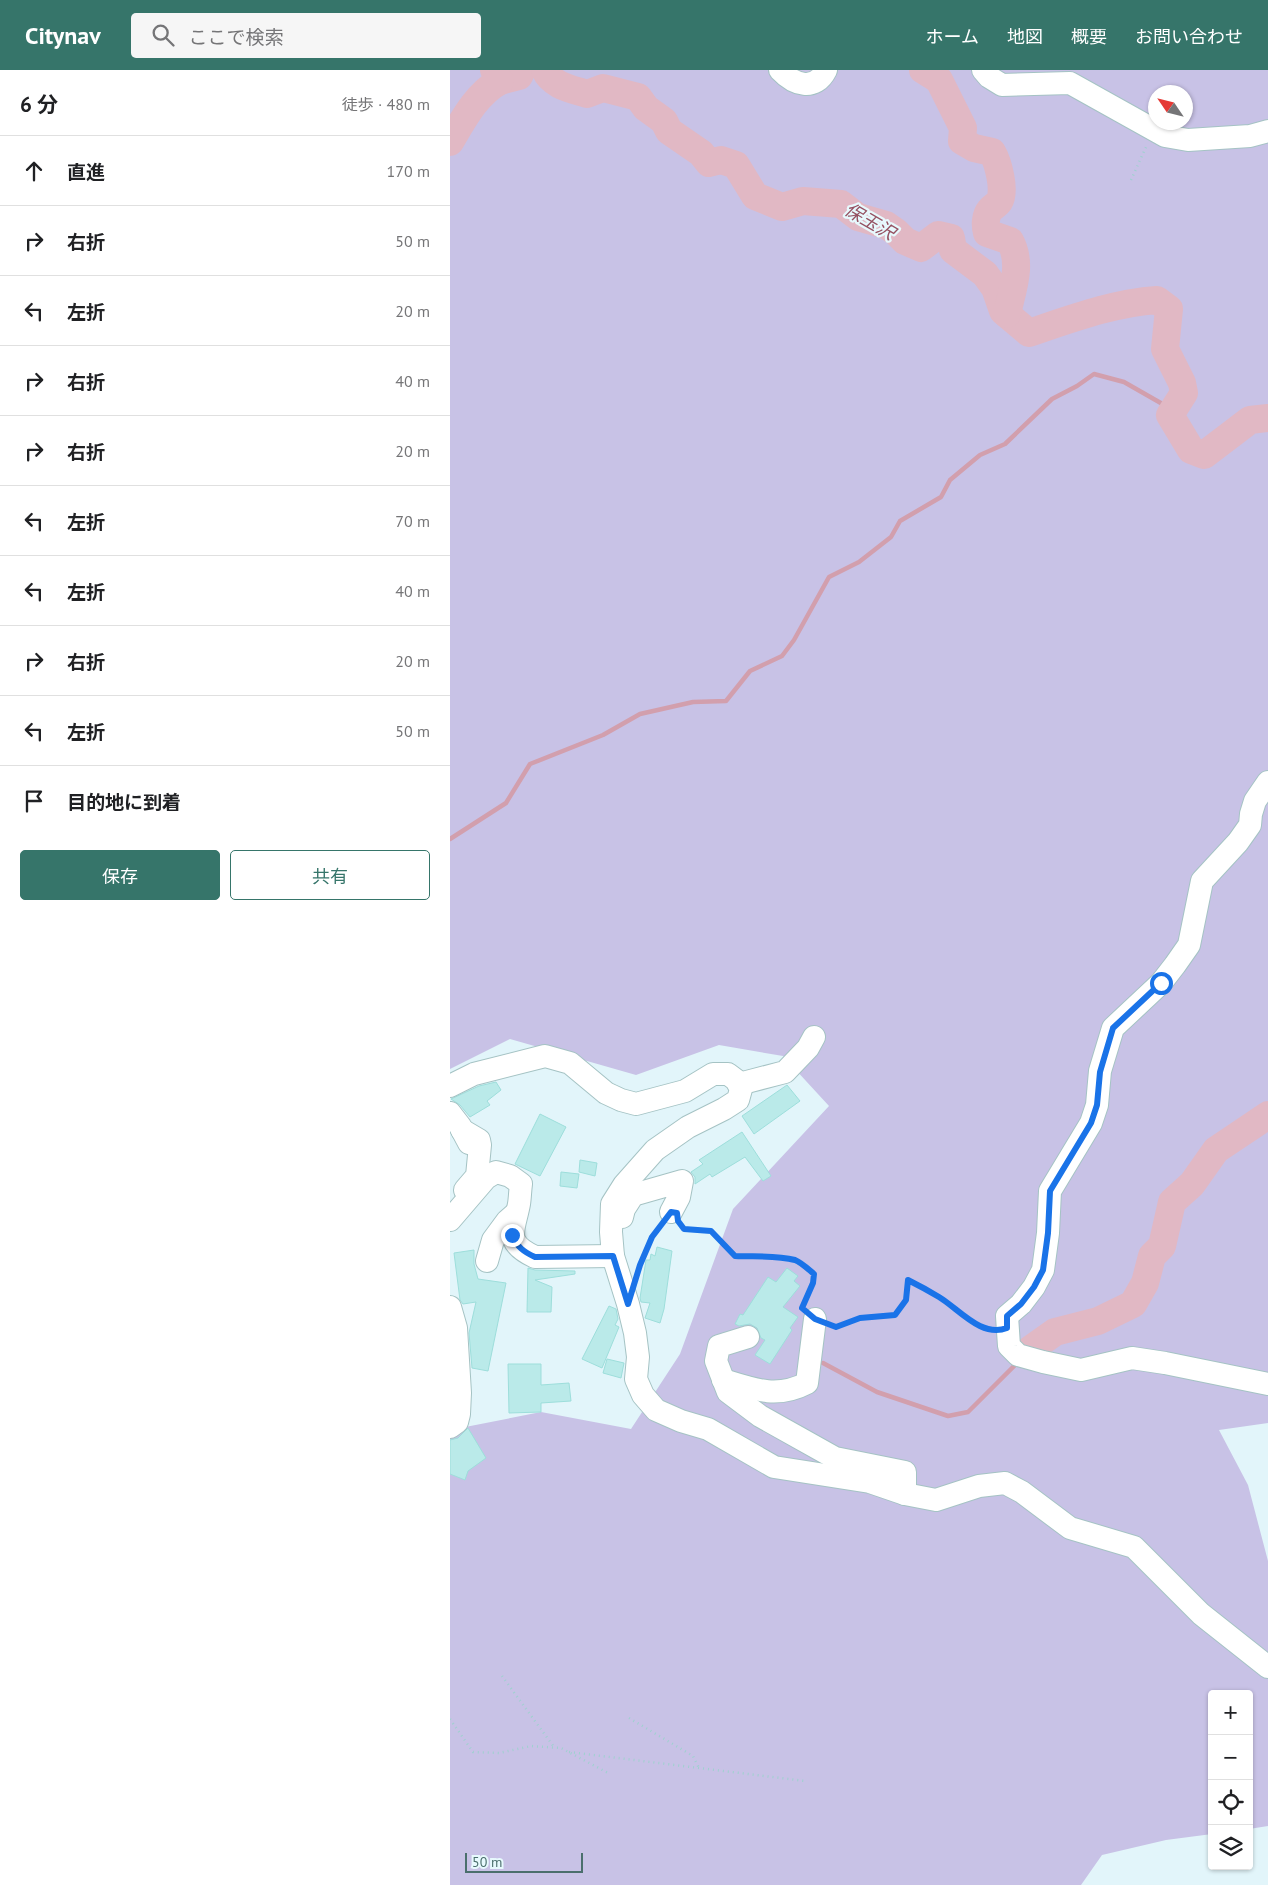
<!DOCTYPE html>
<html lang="ja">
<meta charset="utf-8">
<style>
body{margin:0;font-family:"PT Sans","Noto Sans JP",sans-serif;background:#f6f6f6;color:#202124}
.controls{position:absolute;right:15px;bottom:15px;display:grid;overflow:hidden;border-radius:5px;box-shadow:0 1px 4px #0004}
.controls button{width:45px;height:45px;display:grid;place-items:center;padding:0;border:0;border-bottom:1px solid #e0e0e0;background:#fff;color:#202124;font:25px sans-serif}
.compass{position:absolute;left:698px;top:15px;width:45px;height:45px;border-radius:50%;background:#fff;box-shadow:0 1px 4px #0004;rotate:305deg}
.scale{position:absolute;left:15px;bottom:12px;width:118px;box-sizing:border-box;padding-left:5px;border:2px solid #4b6f6d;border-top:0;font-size:14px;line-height:18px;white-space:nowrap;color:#4b6f6d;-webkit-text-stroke:4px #e7f9fd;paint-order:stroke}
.stop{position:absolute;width:15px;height:15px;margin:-11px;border:4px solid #1a73e8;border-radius:50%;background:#fff}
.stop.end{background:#1a73e8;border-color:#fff;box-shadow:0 1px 5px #0008}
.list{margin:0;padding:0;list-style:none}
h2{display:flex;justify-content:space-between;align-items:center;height:65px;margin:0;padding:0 20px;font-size:21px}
h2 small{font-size:16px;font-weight:400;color:#757577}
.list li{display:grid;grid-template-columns:32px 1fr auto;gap:15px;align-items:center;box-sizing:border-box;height:70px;padding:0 20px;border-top:1px solid #e0e0e0}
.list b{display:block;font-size:19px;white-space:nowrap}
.list em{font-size:16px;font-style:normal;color:#757577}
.actions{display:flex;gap:10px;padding:15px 20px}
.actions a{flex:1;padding:11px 0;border:1px solid #36756a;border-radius:5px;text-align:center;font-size:18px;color:#36756a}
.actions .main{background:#36756a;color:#fff}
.icon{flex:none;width:28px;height:28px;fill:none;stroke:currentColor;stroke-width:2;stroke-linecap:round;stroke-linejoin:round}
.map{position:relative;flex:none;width:818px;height:1815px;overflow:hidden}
header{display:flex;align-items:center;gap:30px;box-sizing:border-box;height:70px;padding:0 25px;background:#36756a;color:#fff}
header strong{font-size:24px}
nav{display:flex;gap:28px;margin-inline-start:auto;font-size:18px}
.search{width:350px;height:45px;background:#f6f6f6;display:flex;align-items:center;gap:12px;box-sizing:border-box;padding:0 18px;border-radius:5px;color:#757577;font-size:19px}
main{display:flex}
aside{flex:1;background:#fff}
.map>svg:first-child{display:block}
.green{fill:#c8c2e6;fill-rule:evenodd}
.water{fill:#e1b8c4;stroke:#d29fad}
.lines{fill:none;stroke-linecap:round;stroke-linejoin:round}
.stream{stroke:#d29fad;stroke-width:4.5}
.river{stroke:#e1b8c4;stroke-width:28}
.building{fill:#baeae9;stroke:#9ddedb}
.minor-casing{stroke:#a5c3c4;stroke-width:24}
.path{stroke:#9fd1cf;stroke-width:2.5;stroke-dasharray:1 4;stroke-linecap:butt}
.minor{stroke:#fff;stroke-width:22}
.route{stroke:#1a73e8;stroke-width:6}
.labels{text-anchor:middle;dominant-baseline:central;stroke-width:4.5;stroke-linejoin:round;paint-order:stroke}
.water-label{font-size:18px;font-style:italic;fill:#955061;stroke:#e7f9fd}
</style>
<header>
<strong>Citynav</strong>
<div class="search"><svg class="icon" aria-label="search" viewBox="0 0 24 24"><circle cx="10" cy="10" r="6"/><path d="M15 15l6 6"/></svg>ここで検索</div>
<nav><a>ホーム</a><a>地図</a><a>概要</a><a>お問い合わせ</a></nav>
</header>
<main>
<aside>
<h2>6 分<small>徒歩 · 480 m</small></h2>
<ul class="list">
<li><svg class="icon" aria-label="ahead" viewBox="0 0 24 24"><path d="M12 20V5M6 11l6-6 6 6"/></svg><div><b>直進</b></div><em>170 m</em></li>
<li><svg class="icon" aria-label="right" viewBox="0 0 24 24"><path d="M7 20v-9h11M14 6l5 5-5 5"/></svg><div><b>右折</b></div><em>50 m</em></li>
<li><svg class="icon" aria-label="left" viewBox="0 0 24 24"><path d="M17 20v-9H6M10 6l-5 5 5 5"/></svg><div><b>左折</b></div><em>20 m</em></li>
<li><svg class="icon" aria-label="right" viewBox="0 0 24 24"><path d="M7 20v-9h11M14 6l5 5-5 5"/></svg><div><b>右折</b></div><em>40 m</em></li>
<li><svg class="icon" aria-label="right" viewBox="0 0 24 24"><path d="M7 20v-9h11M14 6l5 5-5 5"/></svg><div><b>右折</b></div><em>20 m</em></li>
<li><svg class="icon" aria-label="left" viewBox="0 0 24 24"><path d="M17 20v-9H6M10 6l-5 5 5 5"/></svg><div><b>左折</b></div><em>70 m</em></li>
<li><svg class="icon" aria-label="left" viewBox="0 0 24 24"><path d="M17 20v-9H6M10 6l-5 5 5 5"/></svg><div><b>左折</b></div><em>40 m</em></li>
<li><svg class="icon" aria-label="right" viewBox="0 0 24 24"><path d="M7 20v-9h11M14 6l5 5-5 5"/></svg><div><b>右折</b></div><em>20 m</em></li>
<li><svg class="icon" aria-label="left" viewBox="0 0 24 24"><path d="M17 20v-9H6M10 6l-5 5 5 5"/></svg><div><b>左折</b></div><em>50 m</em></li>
<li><svg class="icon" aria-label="arrive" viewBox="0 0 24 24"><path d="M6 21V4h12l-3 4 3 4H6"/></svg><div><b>目的地に到着</b></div></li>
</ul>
<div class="actions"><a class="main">保存</a><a>共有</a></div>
</aside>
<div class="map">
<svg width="818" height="1815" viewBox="0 0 818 1815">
<rect width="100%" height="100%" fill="#e2f5fa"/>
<path class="green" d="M0 0H818V1353L769 1360 798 1415 818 1491V1756L799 1759V1624H762V1764L716 1770 652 1785 631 1815H0V1360L91 1342 181 1359 230 1284 283 1139 379 1036 333 986 269 975 186 1005 60 969 0 999ZM706 22H736V52H706Z"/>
<polygon class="water" points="33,20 38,24 29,33 12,59 9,78 0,72 0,60"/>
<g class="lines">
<g class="stream">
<polyline points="0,769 56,733 80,694 153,665 190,644 243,632 276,631 300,601 332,586 344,570 379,507 409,492 441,467 450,451 491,427 500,410 530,385 555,374 602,329 627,316 644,304 674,312 723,340"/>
<polyline points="373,1293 427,1322 498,1346 518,1342 567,1293"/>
</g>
<g class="river">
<polyline points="44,0 50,11 69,6 72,0"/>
<path d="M95 0C102 16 122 19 137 24L153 18 188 27 196 38 214 51 219 61 251 83 259 93 271 90 286 95 305 126 332 137 353 131 391 134 408 147 436 155 446 162 455 171 471 178 488 165 501 168 503 180 535 204 545 218 553 241 579 263C621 249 663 233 707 230L719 239 715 279 732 313 734 323 720 345 741 380 754 385 800 350 818 348"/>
<path d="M473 0 489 10 513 58 512 71 524 78 542 82C548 92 556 121 549 132 547 135 542 137 540 140 535 146 535 156 537 163L560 171C573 194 562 220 557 244"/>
<path d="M0 72C13 50 27 23 50 11"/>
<polyline points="581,1279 605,1262 648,1251 683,1234 695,1213 702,1186 712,1176 722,1132 742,1114 766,1080 818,1045"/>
</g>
</g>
<g class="building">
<polygon points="46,1012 51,1020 37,1031 40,1035 20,1047 10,1035 1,1029 29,1016"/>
<polygon points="337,1015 350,1031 304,1064 292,1046"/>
<polygon points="90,1044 116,1057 90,1106 65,1094"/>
<polygon points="292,1062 321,1106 313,1111 295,1087 262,1107 260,1104 245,1114 245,1107 241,1102 253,1094 249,1090"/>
<polygon points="130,1090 147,1093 145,1106 129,1102"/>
<polygon points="111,1102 129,1104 127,1118 110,1116"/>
<polygon points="207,1177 222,1181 214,1239 210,1253 195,1248 200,1233 191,1232 190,1228 196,1190 200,1190 201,1184 205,1186"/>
<polygon points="24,1180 24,1194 28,1209 56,1213 38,1301 22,1298 19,1263 26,1232 13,1234 10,1230 4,1183"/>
<polygon points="78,1198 85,1200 125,1201 125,1204 85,1210 102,1217 101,1242 77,1242"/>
<polygon points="337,1198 348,1206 344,1211 350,1216 333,1237 348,1247 340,1258 342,1260 320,1294 305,1285 315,1270 311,1268 307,1258 300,1254 289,1256 285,1254 290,1244 293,1245 318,1207 326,1212"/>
<polygon points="159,1236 166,1239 168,1249 165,1255 169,1257 152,1298 132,1289"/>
<polygon points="157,1289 174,1293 171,1308 153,1303"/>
<polygon points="58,1294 91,1294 91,1315 119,1313 121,1331 91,1333 91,1342 59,1343"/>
<polygon points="18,1358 36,1388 18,1401 15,1410 0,1404 0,1370 8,1368"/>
</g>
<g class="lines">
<g class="minor-casing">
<g id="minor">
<path d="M330 0C344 15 365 22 376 0"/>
<polyline points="533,0 539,7 552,15 620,13 715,66 738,70 800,66 818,61"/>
<polyline points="818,712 805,731 801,744 800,755 788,772 752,811 739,875 725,895 711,913 663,958 650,1001 647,1035 641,1053 600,1121 598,1163 593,1200 584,1217 571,1234 557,1246 559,1276 568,1285 593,1292 631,1300 682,1288 715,1293 818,1314"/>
<polyline points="289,1014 335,1002 358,978 364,967"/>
<polyline points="0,1016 24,1004 95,986 120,993 156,1023 171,1030 186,1034 235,1021 263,1004 278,1004 286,1010 291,1019 288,1030 274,1039 238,1057 205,1080 174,1115 162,1134 161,1162 163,1186 178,1234 185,1263 188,1287 186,1309 193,1325 206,1340 231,1351 258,1359 324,1397 420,1412 455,1424 486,1430 529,1416 555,1413 572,1422 620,1458 684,1477 751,1544 818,1597"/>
<polyline points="0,1043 10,1056 19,1073"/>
<polyline points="12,1060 29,1070 30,1075 27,1106 15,1120"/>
<polyline points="172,1147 174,1139 183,1125 232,1111 229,1127 221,1142"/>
<path d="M0 1150 36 1108 46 1102 60 1106 71 1114C70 1121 70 1128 69 1134 64 1161 53 1172 85 1187L163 1186"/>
<polyline points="37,1191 43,1170 57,1151 65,1144"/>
<polyline points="0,1237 6,1258 10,1323 9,1344 7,1352 0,1357"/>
<polyline points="298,1267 269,1276 266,1291 278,1322 310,1346 385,1388 455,1402 455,1424"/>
<path d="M273 1310C302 1319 327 1329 357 1313L365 1249"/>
</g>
</g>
<g class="path">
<polyline points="681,110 696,77"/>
<polyline points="232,1157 234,1159 261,1161 285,1186 323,1187 346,1191 364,1204 363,1213 354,1233"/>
<polyline points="188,1201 202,1167 210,1157"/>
<polyline points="382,1255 386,1257 411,1248 445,1245 456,1230 458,1210 489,1227 508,1240 521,1253 539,1258"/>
<polyline points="52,1606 104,1677"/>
<polyline points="179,1648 243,1686 249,1698"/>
<polyline points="0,1649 23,1682 49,1683 81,1676 111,1678 160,1704"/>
<polyline points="119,1682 355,1711"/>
</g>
<use href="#minor" class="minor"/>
</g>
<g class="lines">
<path class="route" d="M62 1165C67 1177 74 1182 85 1187L163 1186 178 1234 190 1195 202 1167 221 1142 227 1143 228 1151 234 1159 261 1161 285 1186C304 1187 326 1185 345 1190 352 1193 358 1199 364 1204L363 1213 352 1238 365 1249 386 1257 410 1248 445 1245 456 1230 458 1210C468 1215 479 1221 489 1227 509 1239 531 1268 557 1258V1246L571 1234 584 1217 593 1200 598 1163 600 1121 641 1053 647 1035 650 1002 663 958 711 913"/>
</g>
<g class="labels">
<g class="water-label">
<text transform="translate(420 151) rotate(30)">保玉沢</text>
</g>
</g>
</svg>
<div class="controls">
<button>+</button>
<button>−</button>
<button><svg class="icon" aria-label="locate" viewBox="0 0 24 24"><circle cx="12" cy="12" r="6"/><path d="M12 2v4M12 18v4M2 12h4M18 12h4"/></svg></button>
<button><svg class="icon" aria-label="layers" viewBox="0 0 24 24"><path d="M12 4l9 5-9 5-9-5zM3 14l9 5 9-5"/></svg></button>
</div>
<svg class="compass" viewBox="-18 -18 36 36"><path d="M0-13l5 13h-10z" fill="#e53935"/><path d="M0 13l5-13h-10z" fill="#757577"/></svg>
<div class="scale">50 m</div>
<div class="stop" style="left:711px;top:913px"></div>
<div class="stop end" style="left:62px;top:1165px"></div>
</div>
</main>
